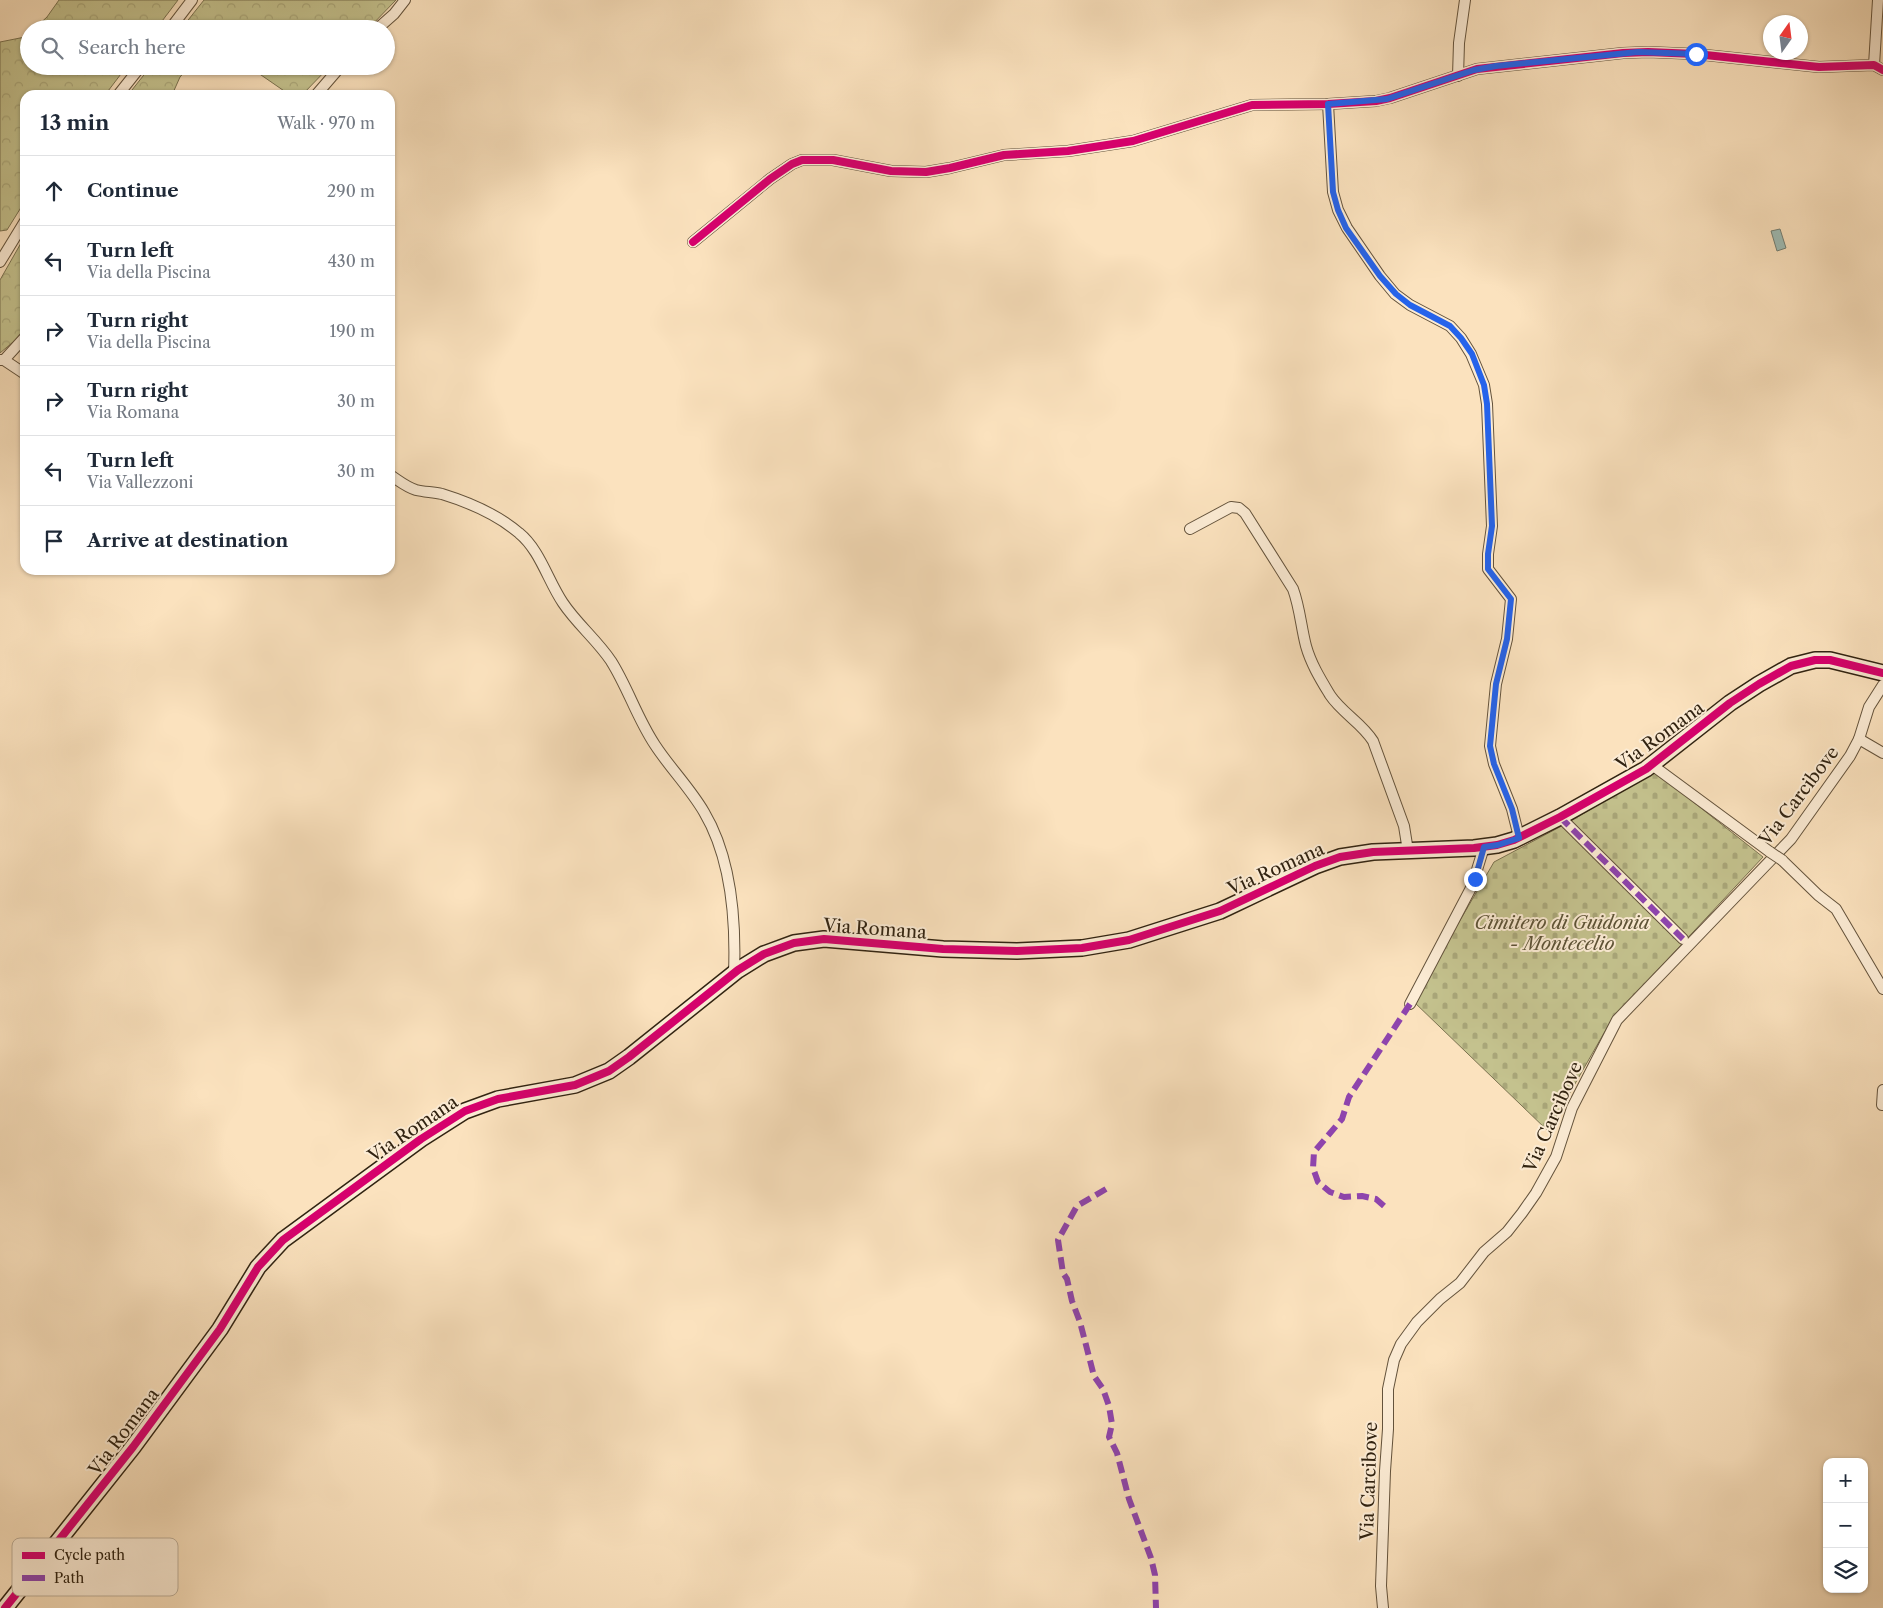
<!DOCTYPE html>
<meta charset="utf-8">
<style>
body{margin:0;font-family:"Libre Caslon Text",serif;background:#f6f6f7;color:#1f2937}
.controls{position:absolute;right:15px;bottom:15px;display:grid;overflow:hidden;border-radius:10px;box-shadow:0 1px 4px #0004}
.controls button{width:45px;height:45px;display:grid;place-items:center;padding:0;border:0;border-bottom:1px solid #e0e1e3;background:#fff;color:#1f2937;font:25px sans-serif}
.compass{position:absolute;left:1763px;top:15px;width:45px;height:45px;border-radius:50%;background:#fff;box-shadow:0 1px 4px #0004;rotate:14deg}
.stop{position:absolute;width:15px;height:15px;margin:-11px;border:4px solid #2563eb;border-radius:50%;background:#fff}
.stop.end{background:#2563eb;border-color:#fff;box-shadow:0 1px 5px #0008}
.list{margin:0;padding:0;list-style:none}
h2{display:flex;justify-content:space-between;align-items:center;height:65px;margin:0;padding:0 20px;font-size:21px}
h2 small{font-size:16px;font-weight:400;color:#747a83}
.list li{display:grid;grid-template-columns:32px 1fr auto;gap:15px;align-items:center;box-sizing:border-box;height:70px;padding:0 20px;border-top:1px solid #e0e1e3}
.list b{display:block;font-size:19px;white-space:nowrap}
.list p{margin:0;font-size:16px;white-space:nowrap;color:#747a83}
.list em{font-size:16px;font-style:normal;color:#747a83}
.icon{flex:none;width:28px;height:28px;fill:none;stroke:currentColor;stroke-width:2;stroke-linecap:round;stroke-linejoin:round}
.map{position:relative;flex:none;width:1883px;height:1608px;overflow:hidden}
.search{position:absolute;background:#fff;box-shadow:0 1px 4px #0004;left:20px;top:20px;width:375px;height:55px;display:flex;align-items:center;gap:12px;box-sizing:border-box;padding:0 18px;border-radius:28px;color:#747a83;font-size:19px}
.panel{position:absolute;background:#fff;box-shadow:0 1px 4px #0004;left:20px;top:90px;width:375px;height:485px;border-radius:15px}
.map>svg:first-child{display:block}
.forest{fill:url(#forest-crowns);stroke:#7a7250}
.cemetery{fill:url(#cemetery-stones);stroke:#7a7250}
.water{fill:#9fbdb6;stroke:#737f74}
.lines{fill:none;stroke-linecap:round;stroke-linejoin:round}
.street-casing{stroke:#64533c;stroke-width:12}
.secondary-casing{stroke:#312311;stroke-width:18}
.street{stroke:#fcecd5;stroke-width:10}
.secondary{stroke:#fcecd5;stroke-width:15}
.street-bridge-casing{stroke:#64533c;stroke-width:12;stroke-linecap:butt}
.street-bridge{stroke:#fcecd5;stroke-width:10}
.quiet{stroke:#8e44ad;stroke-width:6;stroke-dasharray:12 6;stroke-linecap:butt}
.cycleway-casing{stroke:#fcecd5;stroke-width:11}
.cycleway{stroke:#d6006c;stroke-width:8}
.route{stroke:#2563eb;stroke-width:6}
.labels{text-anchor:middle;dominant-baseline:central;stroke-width:4;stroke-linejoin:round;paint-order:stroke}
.street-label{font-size:18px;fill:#312311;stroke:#fcecd5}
.park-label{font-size:18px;font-style:italic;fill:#5d5336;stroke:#fcecd5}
.key{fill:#fcecd5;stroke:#bfb09a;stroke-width:1}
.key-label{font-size:14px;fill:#312311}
</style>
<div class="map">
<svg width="1883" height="1608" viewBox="0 0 1883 1608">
<defs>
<pattern id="forest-crowns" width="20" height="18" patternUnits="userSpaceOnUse" patternTransform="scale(1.25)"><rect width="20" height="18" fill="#c4c28e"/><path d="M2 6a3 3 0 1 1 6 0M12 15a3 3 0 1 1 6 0" fill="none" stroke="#a9a679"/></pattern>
<pattern id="cemetery-stones" width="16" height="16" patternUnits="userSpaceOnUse" patternTransform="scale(1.25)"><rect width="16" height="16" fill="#c4c28e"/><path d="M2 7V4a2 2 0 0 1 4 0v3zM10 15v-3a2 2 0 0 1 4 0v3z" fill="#a9a679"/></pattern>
</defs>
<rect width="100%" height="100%" fill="#fbe2be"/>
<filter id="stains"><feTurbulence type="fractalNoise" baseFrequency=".004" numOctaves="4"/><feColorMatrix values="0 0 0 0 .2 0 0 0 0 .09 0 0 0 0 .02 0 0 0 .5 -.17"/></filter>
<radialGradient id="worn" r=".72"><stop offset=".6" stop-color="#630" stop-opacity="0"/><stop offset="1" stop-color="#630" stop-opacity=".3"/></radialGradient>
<g class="forest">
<polygon points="59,0 178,0 156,29 34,29 47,17"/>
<polygon points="204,0 396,0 368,29 181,29"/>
<polygon points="29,34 29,66 127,66 105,95 25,95 25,201 7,230 0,231 0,42 25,37"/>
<polygon points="151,66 190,66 180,77 172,95 128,95"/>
<polygon points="248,66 330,66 302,95 290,95"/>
<polygon points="25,236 25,332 0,353 0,280"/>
</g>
<polygon class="cemetery" points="1654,771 1763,857 1612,1019 1548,1131 1413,1001 1494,862 1571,821"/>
<polygon class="water" points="1780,229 1786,248 1777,251 1771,231"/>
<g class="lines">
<g class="street-casing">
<g id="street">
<polyline points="170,29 192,0"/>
<polyline points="377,29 394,14 405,0"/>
<polyline points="1874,65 1878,0"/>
<polyline points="1458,76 1459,43 1465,0"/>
<polyline points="118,95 141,66"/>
<polyline points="316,95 341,66"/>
<polyline points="1328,104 1333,192 1338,210 1347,228 1380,276 1395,294 1410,305 1450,326 1461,338 1471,354 1484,385 1487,404 1492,526 1488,554 1488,569 1511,599 1507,639 1496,684 1490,746 1494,764 1512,809 1519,837"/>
<polyline points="693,242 770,179 792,164 802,160 833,160 891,171 926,172 950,168 1004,155 1068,151 1133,141 1252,105 1328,104 1376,101 1390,98 1477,69 1623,53 1648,52 1696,54 1819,67 1874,65 1883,70"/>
<polyline points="0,262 25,221"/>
<polyline points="0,360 4,360 25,374"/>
<polyline points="4,360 25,337"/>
<path d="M390 475C398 480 406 487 416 490 424 492 433 492 442 494 468 502 498 515 519 533 540 550 548 581 563 603 577 624 597 640 611 661 628 688 637 718 655 745 670 768 690 788 704 812 732 859 736 920 734 973"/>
<path d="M1190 529 1231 507 1239 508 1245 513 1293 589C1300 608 1301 627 1306 646 1311 664 1321 680 1330 695 1342 713 1362 723 1373 741L1404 826 1408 851"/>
<polyline points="1859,739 1883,753"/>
<polyline points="1652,765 1770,852"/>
<polyline points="1560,817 1683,939"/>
<polyline points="1782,860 1818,895 1836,909 1883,989"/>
<polyline points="1410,1004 1472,886 1484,847"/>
<polyline points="1882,1105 1883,1090"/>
<polyline points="1383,1608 1381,1586 1385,1471 1388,1429 1388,1389 1394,1360 1401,1344 1417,1322 1440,1299 1460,1283 1484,1252 1507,1232 1522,1213 1536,1193 1556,1157 1572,1108 1617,1020 1791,839 1850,756 1859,739 1869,707 1883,685"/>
</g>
</g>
<g class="secondary-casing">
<polyline id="secondary" points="5,1608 133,1447 220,1329 258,1267 283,1240 421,1139 465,1111 498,1099 575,1085 609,1071 629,1057 738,970 764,954 794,943 824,939 943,949 1017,951 1082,948 1129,940 1220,911 1315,866 1340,857 1373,852 1474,848 1497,845 1514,840 1560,817 1646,769 1730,703 1759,684 1791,666 1815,660 1830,660 1883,673"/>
</g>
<use href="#street" class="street"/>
<use href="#secondary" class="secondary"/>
<g class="street-bridge-casing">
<polyline id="street-bridge" points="1770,852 1782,860"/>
</g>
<use href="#street-bridge" class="street-bridge"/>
<g class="quiet">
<polyline points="1560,817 1683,939"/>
<polyline points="1106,1189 1077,1206 1058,1240 1063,1273 1067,1279 1072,1301 1080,1322 1094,1376 1103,1389 1109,1406 1112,1424 1109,1437 1117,1453 1129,1499 1151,1558 1155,1575 1156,1608"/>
<polyline points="1384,1206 1376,1199 1362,1196 1344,1197 1330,1192 1318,1182 1313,1168 1314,1152 1342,1119 1349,1097 1410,1004"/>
</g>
<g class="cycleway-casing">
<g id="cycleway">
<polyline points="693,242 770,179 792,164 802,160 833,160 891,171 926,172 950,168 1004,155 1068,151 1133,141 1252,105 1328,104 1376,101 1390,98 1477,69 1623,53 1648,52 1696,54 1819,67 1874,65 1883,70"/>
<polyline points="5,1608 133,1447 220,1329 258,1267 283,1240 421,1139 465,1111 498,1099 575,1085 609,1071 629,1057 738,970 764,954 794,943 824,939 943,949 1017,951 1082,948 1129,940 1220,911 1315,866 1340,857 1373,852 1474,848 1497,845 1514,840 1560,817 1646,769 1730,703 1759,684 1791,666 1815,660 1830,660 1883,673"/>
</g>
</g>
<use href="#cycleway" class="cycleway"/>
</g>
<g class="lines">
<polyline class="route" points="1475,879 1484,847 1498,845 1519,838 1512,809 1494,764 1490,746 1496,684 1507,639 1511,599 1488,569 1488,554 1492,526 1487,404 1484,385 1472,354 1461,338 1450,326 1410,305 1396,294 1380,276 1346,228 1338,210 1333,192 1328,104 1387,99 1474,70 1496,66 1638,52 1696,54"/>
</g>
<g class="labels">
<g class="street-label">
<text transform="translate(1660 736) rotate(-36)">Via Romana</text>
<text transform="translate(1799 796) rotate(-53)">Via Carcibove</text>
<text transform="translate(1276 869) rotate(-24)">Via Romana</text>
<text transform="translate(875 929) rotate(4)">Via Romana</text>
<text transform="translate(1553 1117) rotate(-66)">Via Carcibove</text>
<text transform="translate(413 1129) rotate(-34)">Via Romana</text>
<text transform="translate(124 1432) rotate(-53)">Via Romana</text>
<text transform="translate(1369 1481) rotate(-88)">Via Carcibove</text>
</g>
<g class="park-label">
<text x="1562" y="923">Cimitero di Guidonia<tspan x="1562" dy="21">- Montecelio</tspan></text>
</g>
</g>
<rect x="12" y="1538" width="166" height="58" rx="8" class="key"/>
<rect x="22" y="1552" width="23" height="7" fill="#d6006c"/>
<rect x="22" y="1575" width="23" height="6" fill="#8e44ad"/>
<g class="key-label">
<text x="54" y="1560">Cycle path</text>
<text x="54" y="1583">Path</text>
</g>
<rect width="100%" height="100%" filter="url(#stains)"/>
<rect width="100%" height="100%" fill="url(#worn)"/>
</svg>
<div class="controls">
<button>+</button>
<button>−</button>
<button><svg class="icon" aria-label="layers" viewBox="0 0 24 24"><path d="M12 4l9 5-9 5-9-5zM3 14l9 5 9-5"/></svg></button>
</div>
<svg class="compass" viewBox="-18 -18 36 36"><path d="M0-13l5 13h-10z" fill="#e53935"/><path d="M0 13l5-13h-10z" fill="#747a83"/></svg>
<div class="stop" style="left:1696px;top:54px"></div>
<div class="stop end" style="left:1475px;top:879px"></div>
<div class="search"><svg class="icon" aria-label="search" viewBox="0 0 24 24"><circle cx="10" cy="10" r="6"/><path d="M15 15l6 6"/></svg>Search here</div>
<section class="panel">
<h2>13 min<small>Walk · 970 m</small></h2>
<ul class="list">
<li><svg class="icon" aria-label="ahead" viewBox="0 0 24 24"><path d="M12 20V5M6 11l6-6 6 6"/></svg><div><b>Continue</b></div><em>290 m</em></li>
<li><svg class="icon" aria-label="left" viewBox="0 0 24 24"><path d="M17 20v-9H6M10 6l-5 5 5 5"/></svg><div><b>Turn left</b><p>Via della Piscina</p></div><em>430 m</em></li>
<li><svg class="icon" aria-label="right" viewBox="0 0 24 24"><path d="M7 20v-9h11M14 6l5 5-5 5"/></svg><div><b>Turn right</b><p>Via della Piscina</p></div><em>190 m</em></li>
<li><svg class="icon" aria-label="right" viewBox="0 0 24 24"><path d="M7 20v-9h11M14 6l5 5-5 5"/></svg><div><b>Turn right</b><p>Via Romana</p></div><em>30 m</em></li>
<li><svg class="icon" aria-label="left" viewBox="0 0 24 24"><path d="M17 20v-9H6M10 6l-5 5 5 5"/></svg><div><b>Turn left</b><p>Via Vallezzoni</p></div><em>30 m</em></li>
<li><svg class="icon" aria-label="arrive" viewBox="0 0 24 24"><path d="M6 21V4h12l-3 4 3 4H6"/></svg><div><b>Arrive at destination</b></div></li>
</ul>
</section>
</div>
